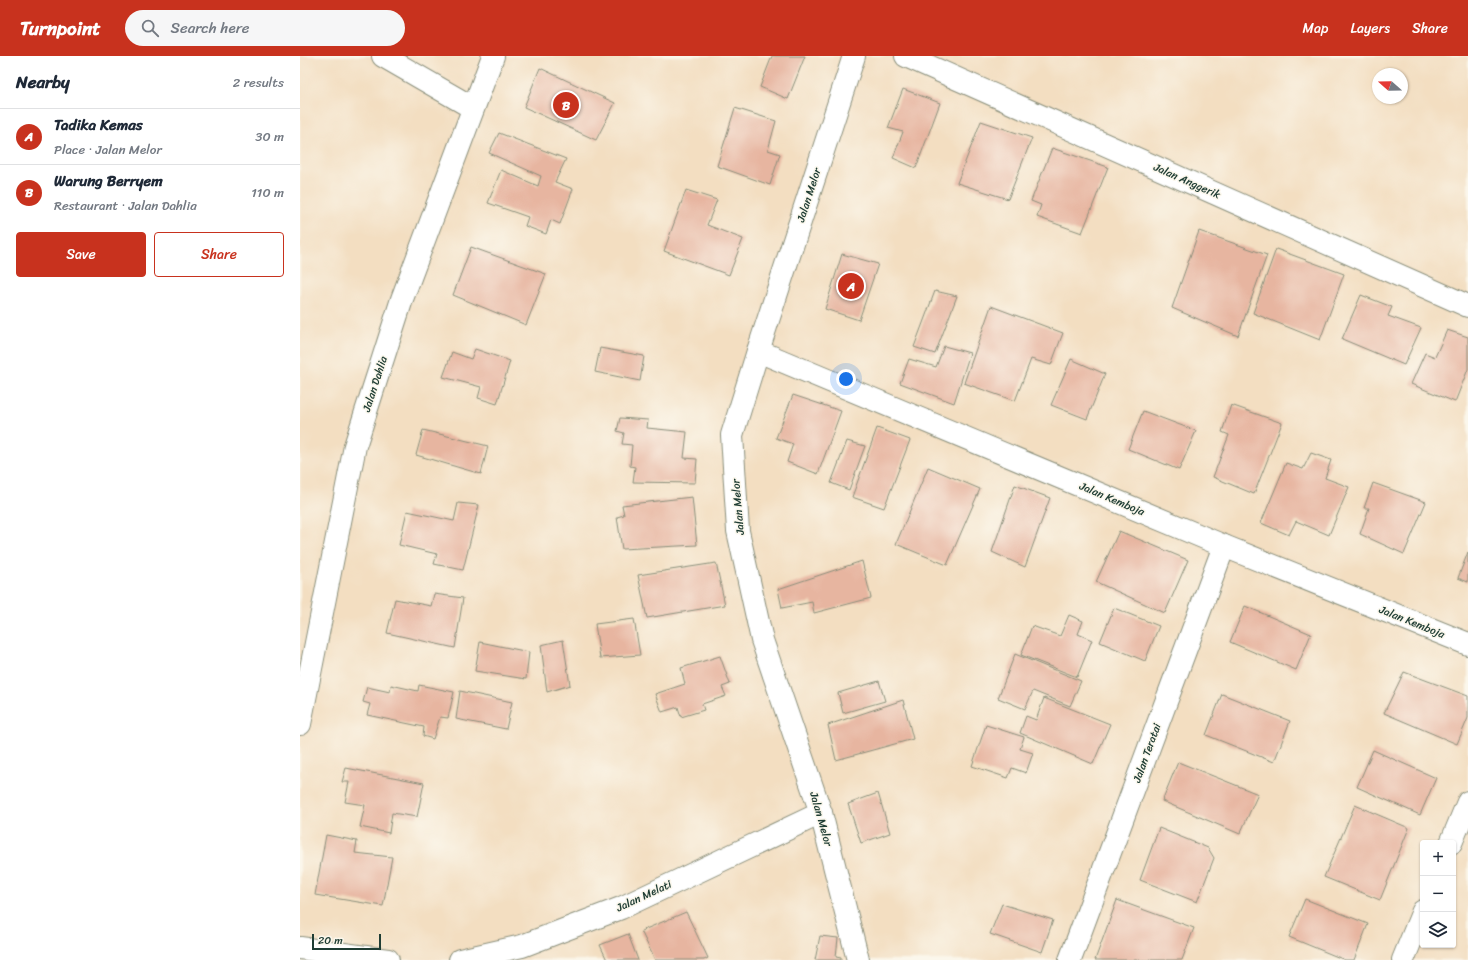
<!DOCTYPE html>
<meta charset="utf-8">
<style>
body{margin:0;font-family:Sriracha,sans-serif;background:#f6f6f7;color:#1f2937}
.controls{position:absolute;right:12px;bottom:12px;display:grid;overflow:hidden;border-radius:4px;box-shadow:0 1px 3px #0004}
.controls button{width:36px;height:36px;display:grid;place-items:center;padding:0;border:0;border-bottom:1px solid #e0e1e3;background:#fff;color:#1f2937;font:20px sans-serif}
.compass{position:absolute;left:1072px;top:12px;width:36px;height:36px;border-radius:50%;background:#fff;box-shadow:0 1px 3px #0004;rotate:290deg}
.scale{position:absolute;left:12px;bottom:10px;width:69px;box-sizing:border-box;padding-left:4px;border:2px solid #1f3d34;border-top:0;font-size:11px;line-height:14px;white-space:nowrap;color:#1f3d34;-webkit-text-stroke:3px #fbf7ec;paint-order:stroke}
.you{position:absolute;left:546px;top:323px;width:14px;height:14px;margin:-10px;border:3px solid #fff;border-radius:50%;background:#1a73e8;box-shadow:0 0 0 6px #1a73e833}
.badge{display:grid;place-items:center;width:26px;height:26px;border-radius:50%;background:#c8321e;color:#fff;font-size:13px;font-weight:700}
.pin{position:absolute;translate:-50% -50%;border:2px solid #fff;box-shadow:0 1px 4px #0006}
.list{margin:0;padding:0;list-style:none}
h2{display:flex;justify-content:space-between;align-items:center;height:52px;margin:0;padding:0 16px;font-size:17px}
h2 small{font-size:13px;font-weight:400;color:#747a83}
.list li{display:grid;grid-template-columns:26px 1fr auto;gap:12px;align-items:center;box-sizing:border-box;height:56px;padding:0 16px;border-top:1px solid #e0e1e3}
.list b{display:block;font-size:15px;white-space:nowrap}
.list p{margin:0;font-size:13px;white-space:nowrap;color:#747a83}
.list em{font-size:13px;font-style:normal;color:#747a83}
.actions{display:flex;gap:8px;padding:12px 16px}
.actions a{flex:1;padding:9px 0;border:1px solid #c8321e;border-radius:4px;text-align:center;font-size:14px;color:#c8321e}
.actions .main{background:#c8321e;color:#fff}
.icon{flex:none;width:22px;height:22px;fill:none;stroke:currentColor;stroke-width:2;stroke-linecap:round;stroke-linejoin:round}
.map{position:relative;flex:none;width:1168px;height:904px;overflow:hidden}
header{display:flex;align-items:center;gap:24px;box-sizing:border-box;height:56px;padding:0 20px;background:#c8321e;color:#fff}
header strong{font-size:19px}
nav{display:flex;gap:22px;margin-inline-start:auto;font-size:14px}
.search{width:280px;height:36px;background:#f6f6f7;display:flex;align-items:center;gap:10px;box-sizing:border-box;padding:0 14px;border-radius:22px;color:#747a83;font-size:15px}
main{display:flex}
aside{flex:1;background:#fff}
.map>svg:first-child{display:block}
.building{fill:#e7b5a0}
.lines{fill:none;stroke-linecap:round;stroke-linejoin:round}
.minor-casing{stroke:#898e7a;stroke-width:24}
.minor{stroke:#fff;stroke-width:22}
.labels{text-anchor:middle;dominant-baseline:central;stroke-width:3;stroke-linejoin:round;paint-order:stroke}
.street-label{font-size:11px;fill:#1f3d34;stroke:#fbf7ec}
</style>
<header>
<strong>Turnpoint</strong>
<div class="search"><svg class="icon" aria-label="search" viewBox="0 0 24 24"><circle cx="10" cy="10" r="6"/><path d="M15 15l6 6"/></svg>Search here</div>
<nav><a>Map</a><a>Layers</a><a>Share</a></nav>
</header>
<main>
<aside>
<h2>Nearby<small>2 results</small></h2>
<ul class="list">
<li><span class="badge">A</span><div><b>Tadika Kemas</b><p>Place · Jalan Melor</p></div><em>30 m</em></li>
<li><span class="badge">B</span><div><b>Warung Berryem</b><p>Restaurant · Jalan Dahlia</p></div><em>110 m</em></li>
</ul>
<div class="actions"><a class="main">Save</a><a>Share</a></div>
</aside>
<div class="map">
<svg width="1168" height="904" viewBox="0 0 1168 904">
<rect width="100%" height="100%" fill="#fbf7ec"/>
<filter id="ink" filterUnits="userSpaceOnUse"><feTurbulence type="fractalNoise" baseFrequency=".025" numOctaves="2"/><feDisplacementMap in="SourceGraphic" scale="8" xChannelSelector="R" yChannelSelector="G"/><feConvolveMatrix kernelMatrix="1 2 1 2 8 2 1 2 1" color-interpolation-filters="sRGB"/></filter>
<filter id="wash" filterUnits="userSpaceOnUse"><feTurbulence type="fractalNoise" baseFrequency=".012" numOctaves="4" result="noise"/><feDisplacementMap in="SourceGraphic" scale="16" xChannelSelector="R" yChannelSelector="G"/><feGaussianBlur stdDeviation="0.9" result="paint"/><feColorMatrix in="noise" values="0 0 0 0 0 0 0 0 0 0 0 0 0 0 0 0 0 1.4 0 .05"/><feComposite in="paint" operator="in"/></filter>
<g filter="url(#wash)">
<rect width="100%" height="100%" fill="#f3dec1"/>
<g id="blocks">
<g class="building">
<polygon points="472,0 505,0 488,43 460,31"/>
<polygon points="240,12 315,47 296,84 224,51"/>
<polygon points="603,33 640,47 616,112 593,102 603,76 588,72"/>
<polygon points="435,52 476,65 468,94 480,98 470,129 417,110"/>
<polygon points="681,65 732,82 708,143 657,127"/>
<polygon points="199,77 266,103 255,126 273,133 260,168 251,164 246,178 225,170 228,161 188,147 201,114 238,130 241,120 189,97"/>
<polygon points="752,92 808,111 782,177 737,161 741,149 731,145"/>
<polygon points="386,134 417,144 407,169 443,183 429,219 364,195"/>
<polygon points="899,175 967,199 938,280 872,252"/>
<polygon points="171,191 246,218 226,269 153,239"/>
<polygon points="976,193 1044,218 1020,284 953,257"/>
<polygon points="542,198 578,208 559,264 525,253"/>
<polygon points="635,235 657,240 635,298 614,291"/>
<polygon points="1061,239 1092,251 1088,260 1121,272 1104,309 1042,283"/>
<polygon points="691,250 763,277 751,309 731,303 715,345 664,327"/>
<polygon points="1147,274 1168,281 1168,313 1155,346 1111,328 1125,297 1135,301"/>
<polygon points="644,290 670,297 654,347 600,327 609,303 636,311"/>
<polygon points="300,292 344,300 340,325 295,316"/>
<polygon points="175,293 210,305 197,348 178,342 181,331 143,321 152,296 171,303"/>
<polygon points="771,303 805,318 787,363 751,349"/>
<polygon points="493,339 541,355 518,418 487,406 493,388 476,382"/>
<polygon points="931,349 982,367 954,438 913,421 929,379 922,376"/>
<polygon points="843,355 896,375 879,414 828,393"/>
<polygon points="320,362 348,364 347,372 387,376 384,402 397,403 395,427 333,426 335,411 330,410 332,389 322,388 324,377 317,375"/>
<polygon points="577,372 610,384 584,452 552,441"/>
<polygon points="123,374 188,390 181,418 116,399"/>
<polygon points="547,385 565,390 549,434 531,427"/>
<polygon points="1011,397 1031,404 1025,422 1049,431 1029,479 996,465 989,479 961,467 986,407 1003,413"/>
<polygon points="628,411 680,433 647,509 596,488"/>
<polygon points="1073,427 1126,446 1104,498 1060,478 1069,452 1064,452"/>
<polygon points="715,429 750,442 725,511 692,496"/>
<polygon points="392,441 397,489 322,493 317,461 324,459 322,449"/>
<polygon points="158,447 179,449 163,514 134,508 137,498 99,489 107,455 154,465"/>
<polygon points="819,475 888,504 865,557 796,526"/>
<polygon points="1168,496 1168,526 1158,522"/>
<polygon points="562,505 571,542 514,557 512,546 482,552 478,533"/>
<polygon points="416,507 425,549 347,562 338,519"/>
<polygon points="134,538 163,542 155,592 87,577 95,543 131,550"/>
<polygon points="945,550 1011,578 996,614 930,586"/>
<polygon points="814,552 859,570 845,605 800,586"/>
<polygon points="769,559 783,565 778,578 792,584 777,621 721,599 732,570 760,580"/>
<polygon points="334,563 340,599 300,602 295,568"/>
<polygon points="263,584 270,629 247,636 241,589"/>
<polygon points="180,586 229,596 226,623 175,615"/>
<polygon points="715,598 781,625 770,650 733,635 725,653 698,642"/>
<polygon points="420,600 430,628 422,631 426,640 402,648 404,654 381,661 378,651 362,656 355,638 385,628 381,612"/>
<polygon points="1104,616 1168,640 1168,662 1157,688 1084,657"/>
<polygon points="579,625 585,645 543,657 538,637"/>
<polygon points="91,629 118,635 119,629 154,636 148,662 140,661 133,683 123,680 124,671 67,659 70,648 63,646 67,631 90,636"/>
<polygon points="160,635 212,646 206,673 156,663"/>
<polygon points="922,638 990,665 974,706 906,679"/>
<polygon points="744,642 810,668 793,708 720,677 726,660 736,664"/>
<polygon points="603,644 613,683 536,704 528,669"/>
<polygon points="686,669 724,681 720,693 733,697 726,717 712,712 708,722 672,710"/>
<polygon points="1073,694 1136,722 1120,759 1057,731"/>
<polygon points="878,706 958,738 940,778 862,745"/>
<polygon points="46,712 124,727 117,761 92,757 89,777 60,771 65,749 45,746 49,726 42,726"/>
<polygon points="578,737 590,777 561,787 548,748"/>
<polygon points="1055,749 1109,772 1080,844 1024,821"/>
<polygon points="859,772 908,792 914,802 897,846 840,824"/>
<polygon points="26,779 57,785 55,797 92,801 83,850 15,839"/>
<polygon points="1005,843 1068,868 1054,904 1045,904 989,881"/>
<polygon points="817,844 894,872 882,904 795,904"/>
<polygon points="702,848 753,864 742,896 690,878"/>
<polygon points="386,856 408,902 404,904 355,904 341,875"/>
<polygon points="328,878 338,904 307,904 300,889"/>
<polygon points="520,880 538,882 536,901 541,902 541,904 515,904"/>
</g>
</g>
</g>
<g filter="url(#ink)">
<use href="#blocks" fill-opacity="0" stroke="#898e7a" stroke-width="1"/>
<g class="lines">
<g class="minor-casing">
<g id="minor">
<polyline points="83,0 173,52"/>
<polyline points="554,0 458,295 432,379 438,475 462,584 521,757 558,904"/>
<polyline points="606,0 1168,250"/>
<polyline points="458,295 924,490 1168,588"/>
<polyline points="0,668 55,390 102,243 193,0"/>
<polyline points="1151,787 1168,746"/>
<polyline points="0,892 88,904"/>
<polyline points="160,904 222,890 321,852 521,757"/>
<polyline points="770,904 924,490"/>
<polyline points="1103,904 1123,855"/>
</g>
</g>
<use href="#minor" class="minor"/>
</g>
</g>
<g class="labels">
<g class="street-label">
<text transform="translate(887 125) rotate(24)">Jalan Anggerik</text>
<text transform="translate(509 139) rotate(-72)">Jalan Melor</text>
<text transform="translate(75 328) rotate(-72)">Jalan Dahlia</text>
<text transform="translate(812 443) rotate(23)">Jalan Kemboja</text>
<text transform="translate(438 451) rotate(-95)">Jalan Melor</text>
<text transform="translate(1112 566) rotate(22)">Jalan Kemboja</text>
<text transform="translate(847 697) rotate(-70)">Jalan Teratai</text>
<text transform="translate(521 763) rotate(74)">Jalan Melor</text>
<text transform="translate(344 840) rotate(-25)">Jalan Melati</text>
</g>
</g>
</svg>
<div class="controls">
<button>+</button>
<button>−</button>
<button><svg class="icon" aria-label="layers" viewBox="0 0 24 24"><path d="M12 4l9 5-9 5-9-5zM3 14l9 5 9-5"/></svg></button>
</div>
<svg class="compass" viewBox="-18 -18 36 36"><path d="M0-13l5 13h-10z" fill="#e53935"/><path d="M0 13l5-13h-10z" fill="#747a83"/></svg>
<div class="scale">20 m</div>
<div class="you"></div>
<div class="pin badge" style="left:551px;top:230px">A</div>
<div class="pin badge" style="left:266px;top:49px">B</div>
</div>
</main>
